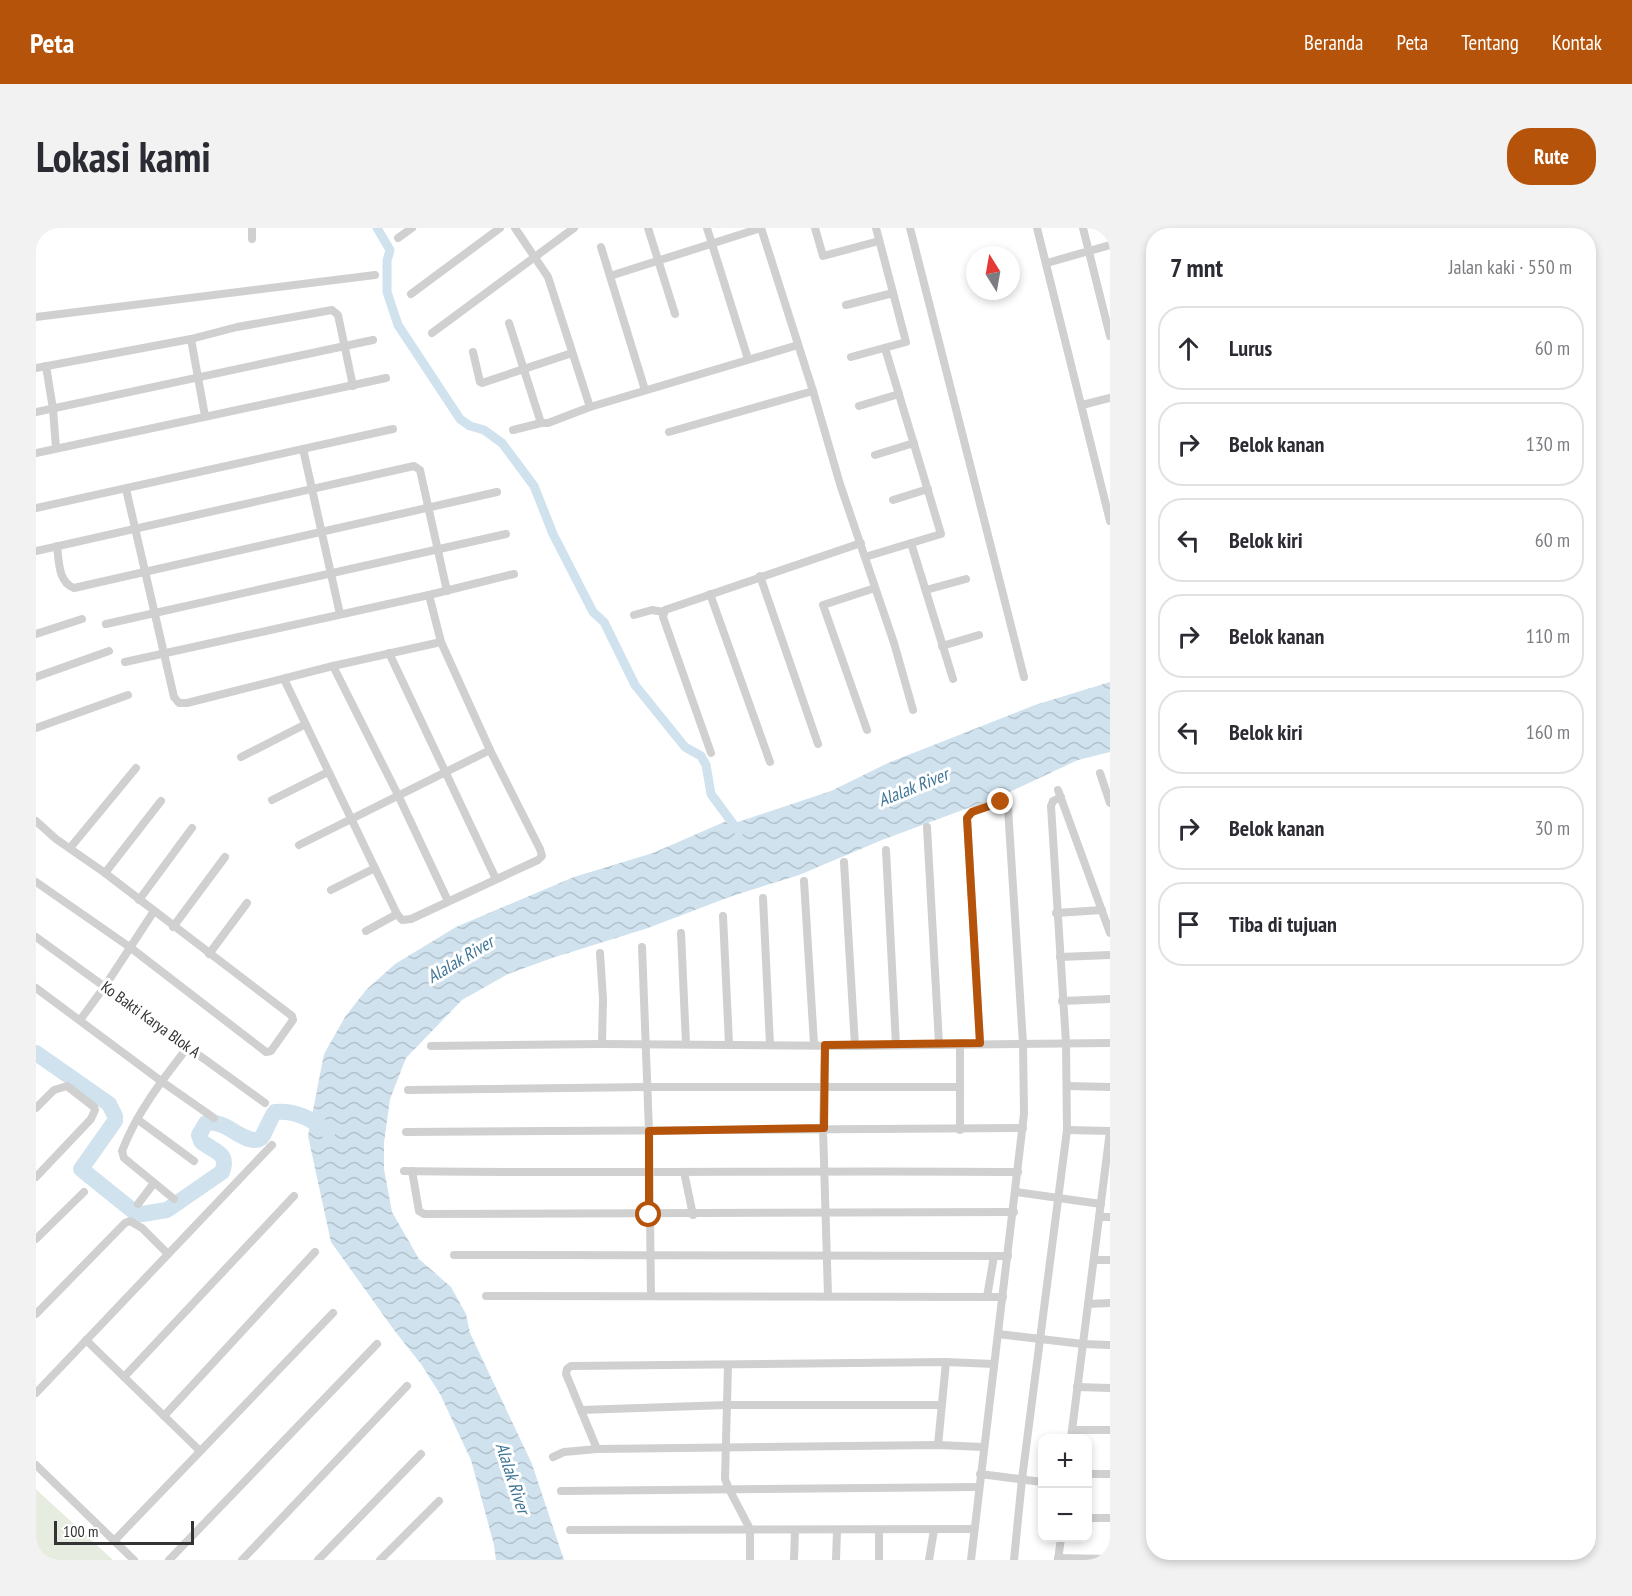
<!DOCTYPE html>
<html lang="id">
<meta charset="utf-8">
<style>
body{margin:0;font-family:"PT Sans Narrow",sans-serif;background:#f2f2f3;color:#2b2b33}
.controls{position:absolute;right:18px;bottom:18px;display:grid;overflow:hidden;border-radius:12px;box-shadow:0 3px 9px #0003}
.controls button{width:54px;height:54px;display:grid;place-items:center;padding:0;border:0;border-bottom:2px solid #e1e1e2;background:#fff;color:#2b2b33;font:30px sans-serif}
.compass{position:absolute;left:930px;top:18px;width:54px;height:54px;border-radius:50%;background:#fff;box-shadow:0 3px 9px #0003;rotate:349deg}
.scale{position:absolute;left:18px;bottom:15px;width:140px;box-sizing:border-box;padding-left:6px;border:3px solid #333;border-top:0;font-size:16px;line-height:21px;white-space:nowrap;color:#333;-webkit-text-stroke:4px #fff;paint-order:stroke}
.stop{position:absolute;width:18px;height:18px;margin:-14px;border:4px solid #b45309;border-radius:50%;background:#fff}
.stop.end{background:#b45309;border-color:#fff;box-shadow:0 2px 6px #0008}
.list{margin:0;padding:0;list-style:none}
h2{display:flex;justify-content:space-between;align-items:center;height:78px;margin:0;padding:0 24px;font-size:26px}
h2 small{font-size:20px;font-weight:400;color:#7c7c81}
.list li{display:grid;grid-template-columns:39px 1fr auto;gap:18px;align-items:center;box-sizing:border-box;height:84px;margin:0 12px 12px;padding:0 12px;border:2px solid #e1e1e2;border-radius:24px}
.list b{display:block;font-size:22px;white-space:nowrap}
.list em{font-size:20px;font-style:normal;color:#7c7c81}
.icon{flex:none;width:33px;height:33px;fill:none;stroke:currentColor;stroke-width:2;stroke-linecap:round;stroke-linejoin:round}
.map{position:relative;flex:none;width:1074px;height:1332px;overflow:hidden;border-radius:24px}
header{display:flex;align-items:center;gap:36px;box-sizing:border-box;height:84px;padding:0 30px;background:#b45309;color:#fff}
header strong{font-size:28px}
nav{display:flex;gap:33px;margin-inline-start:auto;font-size:21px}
.intro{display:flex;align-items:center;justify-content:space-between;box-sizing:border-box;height:144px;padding:0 36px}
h1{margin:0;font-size:42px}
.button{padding:15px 27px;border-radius:24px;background:#b45309;color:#fff;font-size:21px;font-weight:700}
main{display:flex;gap:36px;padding:0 36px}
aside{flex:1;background:#fff;border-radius:24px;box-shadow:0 3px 9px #0003}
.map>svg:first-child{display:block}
.grass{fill:#e6ecdf}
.water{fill:url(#water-waves)}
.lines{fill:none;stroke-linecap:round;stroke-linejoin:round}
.canal{stroke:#cfe2ee;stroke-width:9}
.river{stroke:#cfe2ee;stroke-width:16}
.street{stroke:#d0d0d0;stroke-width:8}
.route{stroke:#b45309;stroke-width:8}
.labels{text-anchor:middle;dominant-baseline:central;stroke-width:6;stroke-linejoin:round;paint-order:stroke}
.street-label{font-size:16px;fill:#333;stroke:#fff}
.water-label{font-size:18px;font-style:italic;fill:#3f7597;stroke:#fff}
</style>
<header>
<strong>Peta</strong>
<nav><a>Beranda</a><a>Peta</a><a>Tentang</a><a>Kontak</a></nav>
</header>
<div class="intro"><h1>Lokasi kami</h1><a class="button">Rute</a></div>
<main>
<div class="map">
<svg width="1074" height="1332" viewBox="0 0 1074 1332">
<defs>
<pattern id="water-waves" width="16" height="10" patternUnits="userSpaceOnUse" patternTransform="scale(1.5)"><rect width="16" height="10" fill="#cfe2ee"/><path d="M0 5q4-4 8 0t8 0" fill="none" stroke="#b2c2cd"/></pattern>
</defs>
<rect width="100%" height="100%" fill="#fff"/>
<polygon class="grass" points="0,1261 4,1265 77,1332 0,1332"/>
<polygon class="water" points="1074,454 1074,524 1042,532 967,567 846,612 763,647 696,668 612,700 516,730 472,746 426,772 370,830 354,871 348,915 348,941 356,984 383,1031 415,1059 430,1086 434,1105 496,1236 528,1332 460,1332 458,1317 435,1232 404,1166 385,1136 358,1102 295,1014 272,908 288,826 309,789 330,762 359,736 420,699 538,649 617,625 695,591 693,597 795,563 852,535 999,477"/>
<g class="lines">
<polyline class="canal" points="341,0 354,22 351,33 351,64 362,97 424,191 434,198 448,202 466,215 498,258 517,306 557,384 568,394 599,457 649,519 665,528 670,537 675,566 703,604"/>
<path class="river" d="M0 825 73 876 79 888V893L45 941 96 982 106 986 131 982 186 944C194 924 177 924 165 913L163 907 170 895C190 890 211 920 225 910 229 906 234 890 239 884 260 882 275 891 292 903"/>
<g class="street">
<polyline points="216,0 216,11"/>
<polyline points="479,0 512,49 554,179 762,117"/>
<polyline points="612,0 639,86"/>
<polyline points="671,0 712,131"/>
<polyline points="725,0 777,163 804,256 858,415 877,482"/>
<polyline points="779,0 787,28 843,13"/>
<polyline points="874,0 988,449"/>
<polyline points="1001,0 1074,293"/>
<polyline points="1047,0 1074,108"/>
<polyline points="362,10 376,0"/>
<polyline points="565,19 609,162"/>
<polyline points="1011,35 1074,17"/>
<polyline points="574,48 725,0"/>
<polyline points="375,66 464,0"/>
<polyline points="810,77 857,65"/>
<polyline points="0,89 339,47"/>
<polyline points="473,95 505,195 512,195 554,179"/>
<polyline points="396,105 538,0"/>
<polyline points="155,111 169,188"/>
<polyline points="437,124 444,154 446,155 536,125"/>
<polyline points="815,129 870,114 840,0"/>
<polyline points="10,138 17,181 20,220"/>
<polyline points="0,140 155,111 201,99 296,82 302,87 317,158"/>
<polyline points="1046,177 1074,170"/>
<polyline points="823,178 863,166"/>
<polyline points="0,184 337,112"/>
<polyline points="477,202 505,195"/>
<polyline points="633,204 777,163"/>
<polyline points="267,221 304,386"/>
<polyline points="0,225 350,150"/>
<polyline points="839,227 878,215"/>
<polyline points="90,261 138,469 143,475 151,475 297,438 405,414"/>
<polyline points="857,272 892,261"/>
<polyline points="0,280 357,201"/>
<polyline points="875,315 917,451"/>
<path d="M21 318C23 333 22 354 38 360L461 264"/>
<polyline points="0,323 378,238 384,242 411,363"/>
<polyline points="829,329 905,306 849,120"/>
<polyline points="724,348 782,516"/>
<polyline points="890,362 930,351"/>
<polyline points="674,366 734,534"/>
<polyline points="598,387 616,382 628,384"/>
<polyline points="70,396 470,306"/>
<polyline points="0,406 46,391"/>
<polyline points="906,418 943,407"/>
<polyline points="353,425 460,651"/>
<polyline points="89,434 393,367 478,346"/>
<polyline points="297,438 362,567 412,673"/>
<polyline points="0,449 73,423"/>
<polyline points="248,451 361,686 366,692 375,691 502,632 506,628 504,621 454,522 405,414 393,367"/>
<polyline points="0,500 92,467"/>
<polyline points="831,502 787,377 839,360"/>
<polyline points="675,525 627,389 629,382 825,315"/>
<polyline points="205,529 268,497"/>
<polyline points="1064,545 1074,575"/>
<polyline points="1022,562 1074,705"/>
<polyline points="236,572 292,544"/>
<polyline points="0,593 20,611 69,645 256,788 257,792 235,823 230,824 95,720 0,654"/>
<polyline points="891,599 903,816"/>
<polyline points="263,617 454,522"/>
<polyline points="34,620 100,540"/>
<polyline points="850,622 860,817"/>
<polyline points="808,634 819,818"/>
<polyline points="69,645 125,573"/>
<polyline points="768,653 778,816"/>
<polyline points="295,662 339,640"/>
<polyline points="727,670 734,817"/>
<polyline points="103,672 156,600"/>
<polyline points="1020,685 1066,682"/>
<polyline points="687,688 693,816"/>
<polyline points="137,699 189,629"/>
<polyline points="330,703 361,686"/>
<polyline points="645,705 650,816"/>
<polyline points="0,709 229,875"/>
<polyline points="606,719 613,903 615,1068"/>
<polyline points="564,725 567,771 566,816"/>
<polyline points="173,726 211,675"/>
<polyline points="1024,729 1074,727"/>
<polyline points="0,760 125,853 178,890"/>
<polyline points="1026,773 1074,771"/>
<polyline points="44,792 69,758 118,683"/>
<polyline points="924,816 924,902"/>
<polyline points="789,817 787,900 792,1068"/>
<polyline points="395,818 566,816 819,818 1074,815"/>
<polyline points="1031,858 1074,859"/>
<polyline points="372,862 611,859 922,859"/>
<polyline points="0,880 18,862 31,858 58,879 59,882 55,891 0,949"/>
<polyline points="101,891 158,933"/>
<polyline points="1031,902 1074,903"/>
<polyline points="370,904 987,900"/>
<path d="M368 943C572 946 777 942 982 944"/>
<polyline points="376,943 383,983 388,986 978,984"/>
<polyline points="648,944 657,987"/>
<polyline points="980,964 1065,976"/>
<path d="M138 971 88 930 86 923C101 884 127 851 152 819"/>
<polyline points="102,976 118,955"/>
<polyline points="1063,989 1074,989"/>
<polyline points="0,1011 48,964"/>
<polyline points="418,1027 972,1028"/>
<polyline points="1058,1032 1074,1032"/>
<polyline points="450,1068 967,1069"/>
<polyline points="951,1069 958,1028"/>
<polyline points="1052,1076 1074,1075"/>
<polyline points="0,1086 89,995 94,993 106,1000 132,1026"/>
<polyline points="962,1106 1047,1116 1074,1117"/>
<polyline points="50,1112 164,1223"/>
<polyline points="692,1137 689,1251 693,1261 714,1301 714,1332"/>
<polyline points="88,1149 258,968"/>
<polyline points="1041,1159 1074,1160"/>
<polyline points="0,1165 236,917"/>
<polyline points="545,1182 691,1177 905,1177"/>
<polyline points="128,1188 279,1024"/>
<polyline points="1036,1202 1074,1202"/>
<polyline points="1035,1210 1074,903"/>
<polyline points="902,1217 910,1134"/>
<polyline points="561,1221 530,1146 531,1141 535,1138 910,1134 958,1136"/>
<polyline points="517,1229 528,1224 561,1221 902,1217 947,1219"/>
<polyline points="0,1237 98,1332"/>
<polyline points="944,1246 1006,1254"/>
<polyline points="1052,1246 1074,1246"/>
<polyline points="525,1263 943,1259"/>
<polyline points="1052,1290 1074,1290"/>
<polyline points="534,1302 938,1301"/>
<polyline points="78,1313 297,1085"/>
<polyline points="1022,1330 1074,1331"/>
<polyline points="133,1332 341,1116"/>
<polyline points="206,1332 371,1158"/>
<polyline points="282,1332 385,1226"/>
<polyline points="344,1332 403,1273"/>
<polyline points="758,1332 759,1302"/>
<polyline points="800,1332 801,1302"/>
<polyline points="843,1332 843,1302"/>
<polyline points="893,1332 898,1302"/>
<path d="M935 1332 988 886 987 815 972 580 971 574C960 573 935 580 931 590L944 815"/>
<polyline points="978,1332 986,1251 1031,902 1030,815 1015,578 1017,573 1025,569"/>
<polyline points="1022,1332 1025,1310"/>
</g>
</g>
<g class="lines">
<polyline class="route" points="613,987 613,903 788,900 789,817 944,815 931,590 936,584 965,574"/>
</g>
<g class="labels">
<g class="street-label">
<text transform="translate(115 791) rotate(36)">Ko Bakti Karya Blok A</text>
</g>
<g class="water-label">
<text transform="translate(877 559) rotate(-22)">Alalak River</text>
<text transform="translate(424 731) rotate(-31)">Alalak River</text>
<text transform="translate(477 1250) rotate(72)">Alalak River</text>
</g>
</g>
</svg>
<div class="controls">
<button>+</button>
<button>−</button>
</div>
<svg class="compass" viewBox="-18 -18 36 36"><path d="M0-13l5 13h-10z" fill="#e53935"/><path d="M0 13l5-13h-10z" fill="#7c7c81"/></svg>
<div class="scale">100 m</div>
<div class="stop" style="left:613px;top:987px"></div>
<div class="stop end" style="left:965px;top:574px"></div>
</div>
<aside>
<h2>7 mnt<small>Jalan kaki · 550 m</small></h2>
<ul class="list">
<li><svg class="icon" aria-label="ahead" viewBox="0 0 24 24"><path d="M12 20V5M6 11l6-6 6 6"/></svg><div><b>Lurus</b></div><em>60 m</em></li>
<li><svg class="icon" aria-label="right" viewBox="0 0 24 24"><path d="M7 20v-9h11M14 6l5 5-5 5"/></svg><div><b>Belok kanan</b></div><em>130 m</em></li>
<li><svg class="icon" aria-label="left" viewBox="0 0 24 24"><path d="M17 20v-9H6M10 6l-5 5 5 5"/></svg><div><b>Belok kiri</b></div><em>60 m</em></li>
<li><svg class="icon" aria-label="right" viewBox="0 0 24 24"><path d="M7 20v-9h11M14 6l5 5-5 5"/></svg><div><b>Belok kanan</b></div><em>110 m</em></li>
<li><svg class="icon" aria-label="left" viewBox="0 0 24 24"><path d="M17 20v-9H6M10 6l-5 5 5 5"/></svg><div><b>Belok kiri</b></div><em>160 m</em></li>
<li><svg class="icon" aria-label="right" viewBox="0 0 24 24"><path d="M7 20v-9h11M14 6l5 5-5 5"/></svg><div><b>Belok kanan</b></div><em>30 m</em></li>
<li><svg class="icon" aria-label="arrive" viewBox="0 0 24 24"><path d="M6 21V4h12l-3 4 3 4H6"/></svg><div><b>Tiba di tujuan</b></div></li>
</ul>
</aside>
</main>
